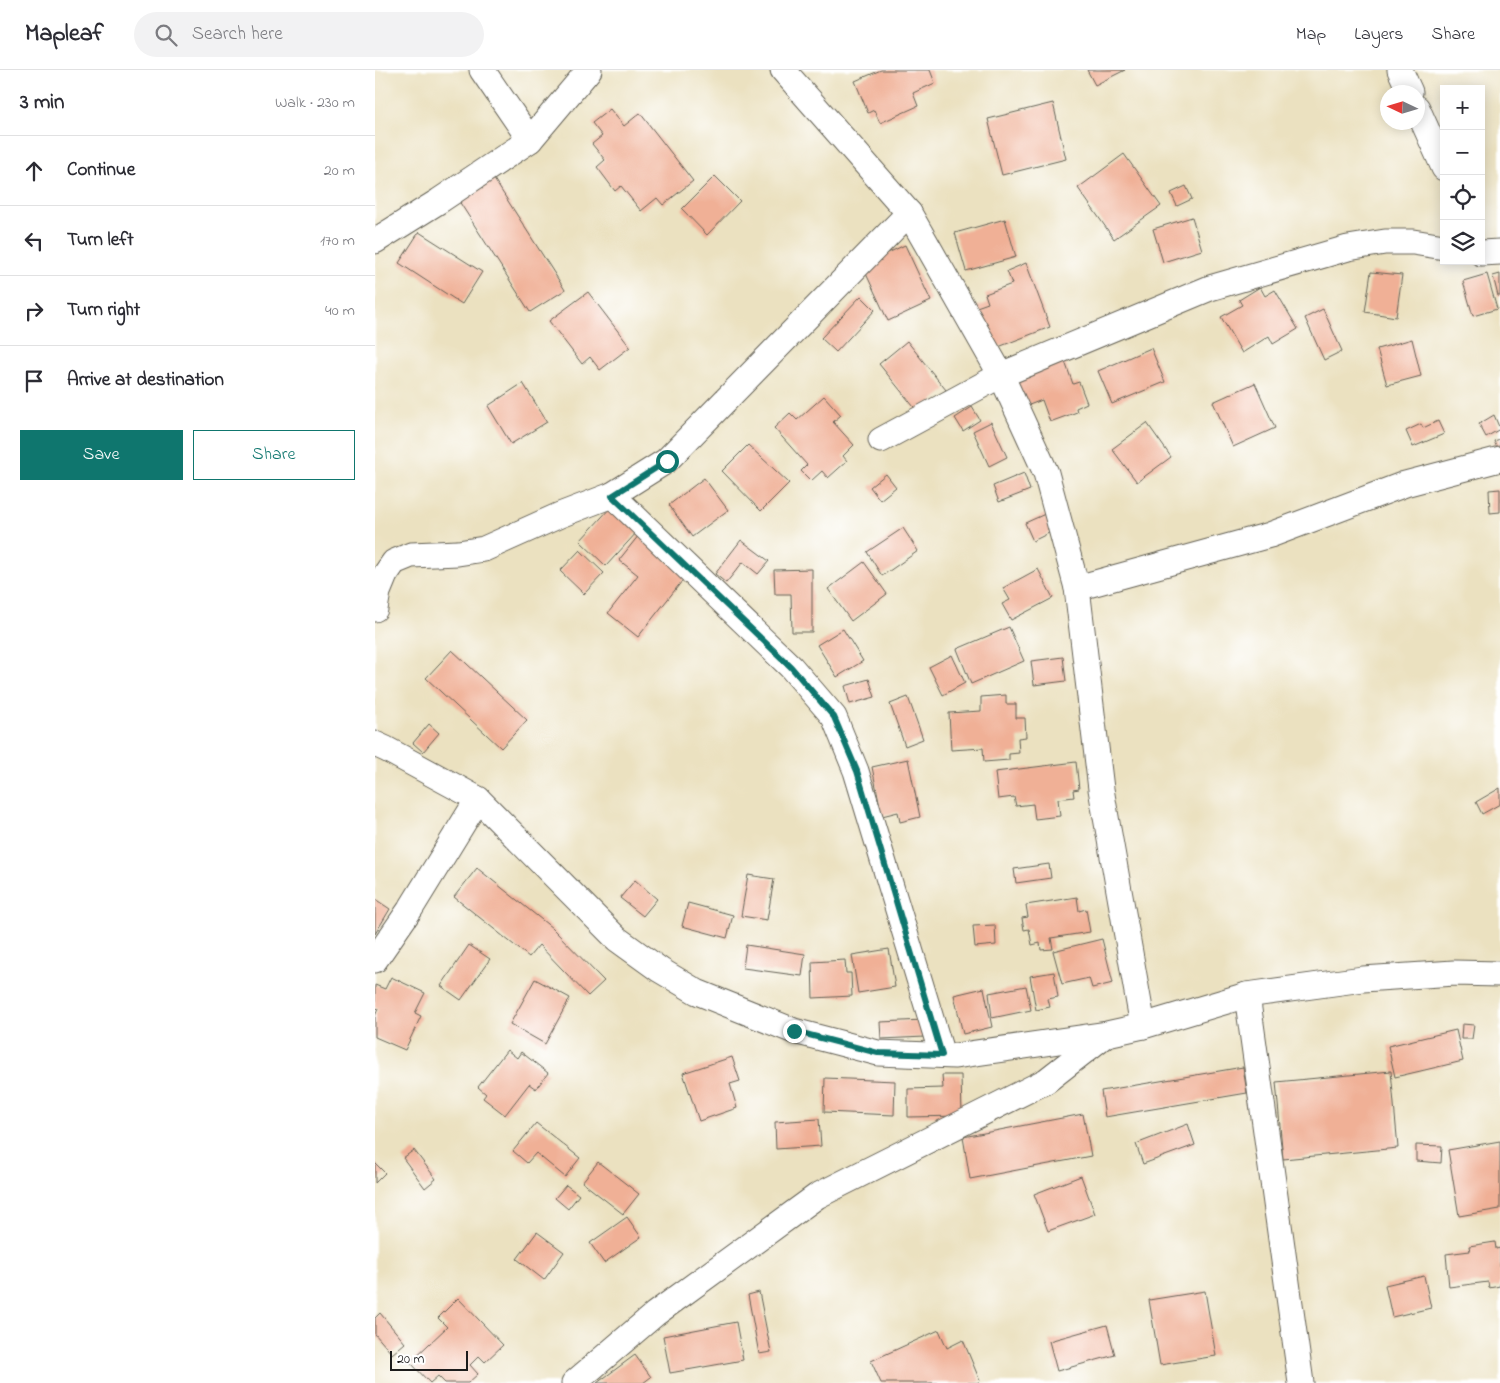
<!DOCTYPE html>
<meta charset="utf-8">
<style>
body{margin:0;font-family:"Indie Flower",sans-serif;background:#f2f2f3;color:#2b2b33}
.controls{position:absolute;right:15px;top:15px;display:grid;overflow:hidden;border-radius:0px;box-shadow:0 2px 12px #0003}
.controls button{width:45px;height:45px;display:grid;place-items:center;padding:0;border:0;border-bottom:1px solid #e1e1e2;background:#fff;color:#2b2b33;font:25px sans-serif}
.compass{position:absolute;left:1005px;top:15px;width:45px;height:45px;border-radius:50%;background:#fff;box-shadow:0 2px 12px #0003;rotate:274deg}
.scale{position:absolute;left:15px;bottom:12px;width:78px;box-sizing:border-box;padding-left:5px;border:2px solid #1c1c1c;border-top:0;font-size:14px;line-height:18px;white-space:nowrap;color:#1c1c1c;-webkit-text-stroke:4px #fff;paint-order:stroke}
.stop{position:absolute;width:15px;height:15px;margin:-11px;border:4px solid #0f766e;border-radius:50%;background:#fff}
.stop.end{background:#0f766e;border-color:#fff;box-shadow:0 1px 5px #0008}
.list{margin:0;padding:0;list-style:none}
h2{display:flex;justify-content:space-between;align-items:center;height:65px;margin:0;padding:0 20px;font-size:21px}
h2 small{font-size:16px;font-weight:400;color:#7c7c81}
.list li{display:grid;grid-template-columns:32px 1fr auto;gap:15px;align-items:center;box-sizing:border-box;height:70px;padding:0 20px;border-top:1px solid #e1e1e2}
.list b{display:block;font-size:19px;white-space:nowrap}
.list em{font-size:16px;font-style:normal;color:#7c7c81}
.actions{display:flex;gap:10px;padding:15px 20px}
.actions a{flex:1;padding:11px 0;border:1px solid #0f766e;border-radius:0px;text-align:center;font-size:18px;color:#0f766e}
.actions .main{background:#0f766e;color:#fff}
.icon{flex:none;width:28px;height:28px;fill:none;stroke:currentColor;stroke-width:2;stroke-linecap:round;stroke-linejoin:round}
.map{position:relative;flex:none;width:1125px;height:1313px;overflow:hidden}
header{display:flex;align-items:center;gap:30px;box-sizing:border-box;height:70px;padding:0 25px;background:#fff;border-bottom:1px solid #e1e1e2}
header strong{font-size:24px}
nav{display:flex;gap:28px;margin-inline-start:auto;font-size:18px}
.search{width:350px;height:45px;background:#f2f2f3;display:flex;align-items:center;gap:12px;box-sizing:border-box;padding:0 18px;border-radius:28px;color:#7c7c81;font-size:19px}
main{display:flex}
aside{flex:1;background:#fff}
.map>svg:first-child{display:block}
.building{fill:#f0b096}
.lines{fill:none;stroke-linecap:round;stroke-linejoin:round}
.minor-casing{stroke:#646155;stroke-width:27}
.minor{stroke:#fff;stroke-width:25}
.route{stroke:#0f766e;stroke-width:6}
</style>
<header>
<strong>Mapleaf</strong>
<div class="search"><svg class="icon" aria-label="search" viewBox="0 0 24 24"><circle cx="10" cy="10" r="6"/><path d="M15 15l6 6"/></svg>Search here</div>
<nav><a>Map</a><a>Layers</a><a>Share</a></nav>
</header>
<main>
<aside>
<h2>3 min<small>Walk · 230 m</small></h2>
<ul class="list">
<li><svg class="icon" aria-label="ahead" viewBox="0 0 24 24"><path d="M12 20V5M6 11l6-6 6 6"/></svg><div><b>Continue</b></div><em>20 m</em></li>
<li><svg class="icon" aria-label="left" viewBox="0 0 24 24"><path d="M17 20v-9H6M10 6l-5 5 5 5"/></svg><div><b>Turn left</b></div><em>170 m</em></li>
<li><svg class="icon" aria-label="right" viewBox="0 0 24 24"><path d="M7 20v-9h11M14 6l5 5-5 5"/></svg><div><b>Turn right</b></div><em>40 m</em></li>
<li><svg class="icon" aria-label="arrive" viewBox="0 0 24 24"><path d="M6 21V4h12l-3 4 3 4H6"/></svg><div><b>Arrive at destination</b></div></li>
</ul>
<div class="actions"><a class="main">Save</a><a>Share</a></div>
</aside>
<div class="map">
<svg width="1125" height="1313" viewBox="0 0 1125 1313">
<rect width="100%" height="100%" fill="#fff"/>
<filter id="ink" filterUnits="userSpaceOnUse"><feTurbulence type="fractalNoise" baseFrequency=".02" numOctaves="2"/><feDisplacementMap in="SourceGraphic" scale="10" xChannelSelector="R" yChannelSelector="G"/><feConvolveMatrix kernelMatrix="1 2 1 2 8 2 1 2 1" color-interpolation-filters="sRGB"/></filter>
<filter id="wash" filterUnits="userSpaceOnUse"><feTurbulence type="fractalNoise" baseFrequency=".0096" numOctaves="4" result="noise"/><feDisplacementMap in="SourceGraphic" scale="20" xChannelSelector="R" yChannelSelector="G"/><feGaussianBlur stdDeviation="1.12" result="paint"/><feColorMatrix in="noise" values="0 0 0 0 0 0 0 0 0 0 0 0 0 0 0 0 0 1.4 0 .05"/><feComposite in="paint" operator="in"/></filter>
<g filter="url(#wash)">
<rect width="100%" height="100%" fill="#ebe1c0"/>
<g id="blocks">
<g class="building">
<polygon points="506,0 555,0 560,13 538,23 543,36 505,53 499,40 493,43 480,11"/>
<polygon points="712,0 750,0 720,15"/>
<polygon points="678,33 691,89 627,105 613,49"/>
<polygon points="235,39 249,56 265,43 318,111 288,135 282,128 266,141 246,116 240,121 222,97 230,90 217,74 227,66 217,53"/>
<polygon points="749,84 786,136 739,169 703,118"/>
<polygon points="117,106 190,220 155,242 82,128"/>
<polygon points="340,106 365,131 332,165 307,139"/>
<polygon points="811,116 817,129 802,136 796,123"/>
<polygon points="817,147 827,180 788,192 778,159"/>
<polygon points="630,149 641,187 591,201 580,163"/>
<polygon points="44,162 107,202 87,234 24,193"/>
<polygon points="530,175 556,231 513,251 487,195"/>
<polygon points="651,193 675,257 613,281 596,239 613,233 610,224 637,214 632,201"/>
<polygon points="996,202 1027,205 1021,247 990,242"/>
<polygon points="1112,204 1122,239 1098,246 1088,211"/>
<polygon points="1125,204 1125,226 1123,226 1118,206"/>
<polygon points="885,217 890,226 900,220 923,259 898,274 894,266 867,283 846,247 867,235 864,230"/>
<polygon points="213,222 255,277 225,300 215,287 207,294 174,251"/>
<polygon points="486,226 500,240 461,282 446,268"/>
<polygon points="948,239 967,281 949,290 930,248"/>
<polygon points="1037,269 1046,306 1012,315 1002,279"/>
<polygon points="532,271 571,320 543,342 504,294"/>
<polygon points="776,278 790,312 737,334 723,301"/>
<polygon points="688,286 698,314 704,312 712,333 701,338 702,342 675,352 667,330 649,337 638,305"/>
<polygon points="148,313 172,352 136,374 113,336"/>
<polygon points="880,313 900,358 858,377 838,332"/>
<polygon points="449,326 466,345 458,352 479,375 468,386 472,391 453,408 447,401 436,411 426,401 432,395 399,358 415,343 422,350"/>
<polygon points="597,337 605,350 588,361 580,348"/>
<polygon points="1119,345 1125,359 1111,367 1104,354"/>
<polygon points="1063,351 1069,364 1038,377 1031,361 1046,354 1048,358"/>
<polygon points="616,352 632,387 614,396 598,361"/>
<polygon points="772,353 796,387 762,412 737,379"/>
<polygon points="1125,369 1125,384 1119,371"/>
<polygon points="373,375 414,413 386,441 347,401"/>
<polygon points="649,403 655,420 624,432 618,416"/>
<polygon points="511,404 521,417 505,430 495,417"/>
<polygon points="329,408 353,440 317,467 294,435"/>
<polygon points="1125,419 1125,442 1115,443 1114,420"/>
<polygon points="237,436 263,461 231,496 205,471"/>
<polygon points="670,444 678,461 658,471 650,453"/>
<polygon points="528,458 543,481 507,506 492,482"/>
<polygon points="264,465 311,506 263,567 233,543 263,505 244,490"/>
<polygon points="366,470 394,491 383,504 368,492 351,513 340,504"/>
<polygon points="205,480 229,503 209,524 185,501"/>
<polygon points="489,492 512,524 476,551 453,519"/>
<polygon points="437,499 437,562 417,562 416,524 400,524 399,500"/>
<polygon points="663,499 678,528 636,550 627,534 635,530 628,518"/>
<polygon points="634,557 649,591 596,614 582,579"/>
<polygon points="468,559 488,591 462,607 442,575"/>
<polygon points="77,580 152,650 126,678 51,608"/>
<polygon points="577,585 590,613 568,625 554,597"/>
<polygon points="688,587 691,611 659,615 656,591"/>
<polygon points="494,609 500,627 475,634 470,616"/>
<polygon points="631,625 631,634 641,634 641,648 650,648 651,667 643,668 644,683 634,684 634,690 609,692 608,678 576,680 574,643 606,641 606,627"/>
<polygon points="533,627 548,669 530,676 515,634"/>
<polygon points="54,654 64,663 48,682 38,673"/>
<polygon points="533,689 545,747 525,752 523,742 507,746 497,697"/>
<polygon points="701,692 704,719 698,720 699,727 683,729 685,746 660,749 658,734 641,736 639,727 623,729 620,702"/>
<polygon points="1125,718 1125,734 1107,744 1101,732"/>
<polygon points="674,794 676,808 641,813 639,799"/>
<polygon points="102,798 177,858 229,911 213,926 164,875 154,887 79,827"/>
<polygon points="373,805 399,809 392,850 366,846"/>
<polygon points="260,810 282,829 268,846 245,828"/>
<polygon points="702,827 704,841 711,839 715,862 676,868 678,879 666,880 665,873 657,875 654,859 649,860 647,848 653,847 651,835"/>
<polygon points="0,829 15,839 0,864"/>
<polygon points="313,833 358,845 352,868 307,856"/>
<polygon points="620,855 621,875 600,877 598,856"/>
<polygon points="727,869 738,913 717,918 714,908 687,914 678,881"/>
<polygon points="94,875 115,889 86,930 66,916"/>
<polygon points="371,875 430,884 427,906 368,898"/>
<polygon points="514,879 520,917 483,923 477,885"/>
<polygon points="470,890 471,903 476,903 477,926 438,928 437,892"/>
<polygon points="679,902 683,927 673,929 675,937 661,940 655,906"/>
<polygon points="16,907 50,923 40,943 46,946 30,980 0,967 0,946 3,939 0,938 0,915 10,919"/>
<polygon points="160,909 195,928 170,974 135,954"/>
<polygon points="651,916 656,940 617,948 614,923"/>
<polygon points="609,918 617,957 588,964 579,925"/>
<polygon points="549,950 550,967 506,969 505,952"/>
<polygon points="1087,954 1099,955 1097,969 1086,969"/>
<polygon points="1081,960 1088,991 1020,1007 1013,976"/>
<polygon points="132,980 142,988 146,982 173,1003 161,1019 154,1014 130,1045 108,1028 111,1024 103,1017"/>
<polygon points="357,987 365,1011 355,1014 362,1038 324,1051 308,1003"/>
<polygon points="868,997 872,1023 730,1047 726,1021"/>
<polygon points="1016,1001 1023,1078 908,1089 901,1012"/>
<polygon points="567,1005 586,1005 587,1046 533,1047 533,1019 568,1018"/>
<polygon points="450,1008 520,1011 519,1045 449,1042"/>
<polygon points="708,1044 716,1086 595,1109 588,1067"/>
<polygon points="444,1049 446,1076 401,1079 400,1052"/>
<polygon points="161,1053 205,1088 190,1107 161,1083 152,1093 138,1081"/>
<polygon points="813,1054 820,1075 768,1094 761,1074"/>
<polygon points="1125,1071 1125,1139 1084,1146 1073,1080"/>
<polygon points="1041,1075 1067,1076 1066,1093 1041,1091"/>
<polygon points="39,1080 61,1109 50,1118 28,1088"/>
<polygon points="223,1092 264,1124 248,1144 207,1112"/>
<polygon points="0,1093 10,1103 0,1113"/>
<polygon points="706,1106 720,1144 673,1161 659,1124"/>
<polygon points="191,1115 204,1125 193,1139 180,1128"/>
<polygon points="252,1147 266,1167 229,1193 215,1173"/>
<polygon points="162,1162 189,1182 169,1210 142,1189"/>
<polygon points="1120,1172 1121,1179 1125,1178 1125,1216 1114,1218 1113,1212 1074,1217 1071,1184 1095,1181 1094,1176"/>
<polygon points="1049,1206 1056,1238 1017,1247 1010,1215"/>
<polygon points="830,1221 841,1286 785,1295 774,1230"/>
<polygon points="384,1222 396,1282 384,1284 373,1225"/>
<polygon points="83,1228 128,1275 110,1292 104,1286 95,1295 103,1304 93,1313 70,1313 63,1306 55,1313 35,1292 72,1257 63,1248"/>
<polygon points="5,1243 30,1273 17,1284 0,1264 0,1248"/>
<polygon points="361,1252 368,1290 295,1303 288,1266"/>
<polygon points="732,1255 740,1285 682,1301 674,1271"/>
<polygon points="564,1260 572,1278 588,1270 605,1311 602,1313 506,1313 496,1291"/>
<polygon points="260,1285 276,1307 268,1313 222,1313"/>
</g>
</g>
</g>
<g filter="url(#ink)">
<use href="#blocks" fill-opacity="0" stroke="#646155" stroke-width="1"/>
<g class="lines">
<g class="minor-casing">
<g id="minor">
<polyline points="107,0 155,70"/>
<polyline points="408,0 534,143 626,305 671,403 702,518 726,719 768,956"/>
<polyline points="1025,0 1035,22"/>
<polyline points="1042,38 1069,98"/>
<polyline points="0,171 64,131 155,70 214,0"/>
<polyline points="1106,183 1125,182"/>
<polyline points="506,370 626,305 835,218 973,178 1010,172 1038,172 1069,177"/>
<polyline points="237,425 416,597 459,647 481,701 567,985"/>
<polyline points="702,518 895,465 1030,414 1125,389"/>
<polyline points="0,539 3,522 10,505 19,492 36,485 83,483 109,479 185,445 237,425 291,391 534,143"/>
<polyline points="0,674 11,679 103,729 242,869 285,900 322,922 419,961 503,983 580,986 732,964 768,956 872,925 988,909 1079,903 1125,904"/>
<polyline points="0,890 36,838 103,729"/>
<polyline points="872,925 926,1313"/>
<polyline points="199,1313 280,1244 442,1126 671,1011 730,965"/>
</g>
</g>
<use href="#minor" class="minor"/>
</g>
</g>
<g class="lines" filter="url(#ink)">
<polyline class="route" points="292,391 237,426 416,597 459,647 482,701 567,985 503,983 419,961"/>
</g>
</svg>
<div class="controls">
<button>+</button>
<button>−</button>
<button><svg class="icon" aria-label="locate" viewBox="0 0 24 24"><circle cx="12" cy="12" r="6"/><path d="M12 2v4M12 18v4M2 12h4M18 12h4"/></svg></button>
<button><svg class="icon" aria-label="layers" viewBox="0 0 24 24"><path d="M12 4l9 5-9 5-9-5zM3 14l9 5 9-5"/></svg></button>
</div>
<svg class="compass" viewBox="-18 -18 36 36"><path d="M0-13l5 13h-10z" fill="#e53935"/><path d="M0 13l5-13h-10z" fill="#7c7c81"/></svg>
<div class="scale">20 m</div>
<div class="stop" style="left:292px;top:391px"></div>
<div class="stop end" style="left:419px;top:961px"></div>
</div>
</main>
